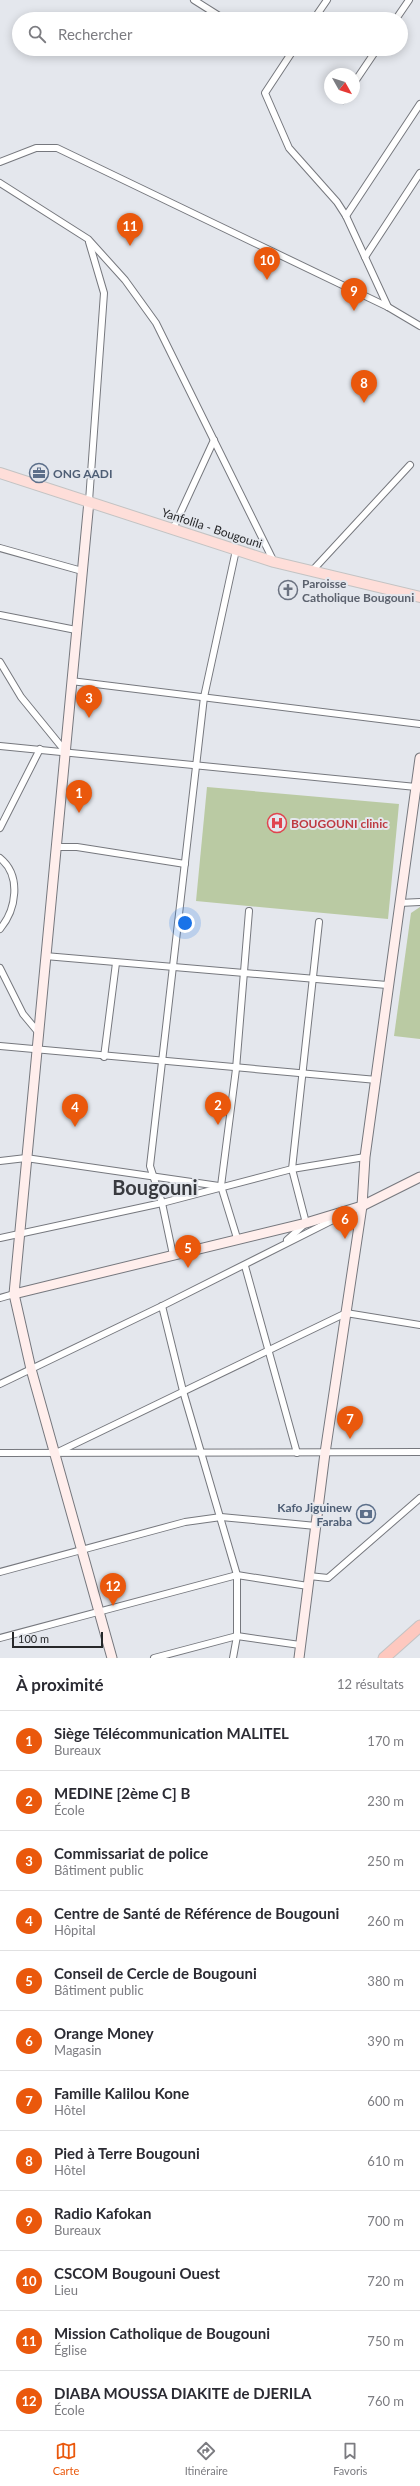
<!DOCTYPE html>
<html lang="fr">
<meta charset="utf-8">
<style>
body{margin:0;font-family:Lato,sans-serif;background:#f7f7f7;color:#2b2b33}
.compass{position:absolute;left:324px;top:68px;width:36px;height:36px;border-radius:50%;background:#fff;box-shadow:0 2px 10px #0003;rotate:129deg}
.scale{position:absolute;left:12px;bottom:10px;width:91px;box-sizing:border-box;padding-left:4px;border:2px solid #27282a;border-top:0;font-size:11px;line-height:14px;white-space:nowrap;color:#27282a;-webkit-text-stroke:3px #e4e7ed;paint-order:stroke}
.you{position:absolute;left:185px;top:923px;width:14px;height:14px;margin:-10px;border:3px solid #fff;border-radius:50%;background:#1a73e8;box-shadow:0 0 0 6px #1a73e833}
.badge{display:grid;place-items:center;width:26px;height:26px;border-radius:50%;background:#ea580c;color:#fff;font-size:13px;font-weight:700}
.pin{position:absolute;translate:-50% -33px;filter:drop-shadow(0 1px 2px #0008)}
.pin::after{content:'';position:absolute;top:21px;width:14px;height:12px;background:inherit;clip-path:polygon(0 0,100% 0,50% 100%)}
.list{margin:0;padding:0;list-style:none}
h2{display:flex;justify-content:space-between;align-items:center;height:52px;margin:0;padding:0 16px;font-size:17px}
h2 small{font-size:13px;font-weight:400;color:#7c7c81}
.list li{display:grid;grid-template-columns:26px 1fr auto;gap:12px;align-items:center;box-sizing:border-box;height:60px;padding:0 16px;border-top:1px solid #e1e1e2}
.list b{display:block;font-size:15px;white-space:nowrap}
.list p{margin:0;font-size:13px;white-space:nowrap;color:#7c7c81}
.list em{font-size:13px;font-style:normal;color:#7c7c81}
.icon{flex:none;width:22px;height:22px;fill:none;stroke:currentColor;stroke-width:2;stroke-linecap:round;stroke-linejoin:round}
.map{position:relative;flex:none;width:420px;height:1658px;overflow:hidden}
.search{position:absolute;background:#fff;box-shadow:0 2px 10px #0003;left:12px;right:12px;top:12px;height:44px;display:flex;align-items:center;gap:10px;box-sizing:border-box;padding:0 14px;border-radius:22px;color:#7c7c81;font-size:15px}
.sheet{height:772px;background:#fff}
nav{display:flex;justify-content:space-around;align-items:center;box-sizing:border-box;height:56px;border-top:1px solid #e1e1e2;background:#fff;font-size:11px;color:#7c7c81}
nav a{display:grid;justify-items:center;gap:2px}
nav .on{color:#ea580c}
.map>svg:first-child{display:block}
.green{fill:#bacaa3}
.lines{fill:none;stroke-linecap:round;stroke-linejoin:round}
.street-casing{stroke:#76787e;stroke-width:8}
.secondary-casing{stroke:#76787e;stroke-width:11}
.primary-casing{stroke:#c3c3c3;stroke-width:12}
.highway-casing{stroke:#c3c3c3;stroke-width:13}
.street{stroke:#fff;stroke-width:6}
.secondary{stroke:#ffeeec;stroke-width:9}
.primary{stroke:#feded9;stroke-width:10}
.highway{stroke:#fec8bf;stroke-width:11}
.labels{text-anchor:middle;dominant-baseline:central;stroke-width:4;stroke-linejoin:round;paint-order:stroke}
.service-label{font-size:12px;font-weight:bold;fill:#4e5e75;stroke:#e4e7ed;text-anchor:start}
.street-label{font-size:12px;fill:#27282a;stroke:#e4e7ed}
.worship-label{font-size:12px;font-weight:bold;fill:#5b616d;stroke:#e4e7ed;text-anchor:start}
.health-label{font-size:12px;font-weight:bold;fill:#be3a42;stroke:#e4e7ed;text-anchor:start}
.town-label{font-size:20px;font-weight:bold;fill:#383a3f;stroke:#e4e7ed}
</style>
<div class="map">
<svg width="420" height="1658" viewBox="0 0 420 1658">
<rect width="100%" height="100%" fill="#e4e7ed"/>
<g class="green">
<polygon points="207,787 399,804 388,919 196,901"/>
<polygon points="420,907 420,1039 394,1036 411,913"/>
</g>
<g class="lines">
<g class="street-casing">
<g id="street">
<polyline points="194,0 224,19"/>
<polyline points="314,19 327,0"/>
<polyline points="396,19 409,0"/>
<polyline points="294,49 265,93 289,148 337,202 346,216 388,307"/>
<polyline points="354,83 377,49"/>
<polyline points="343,100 344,98"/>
<polyline points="0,162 36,148 57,148 388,307 420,326"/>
<polyline points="0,183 88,239 125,280 156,323 274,562"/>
<polyline points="346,216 420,104"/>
<polyline points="89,242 104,293 89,501"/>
<polyline points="365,257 420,173"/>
<polyline points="173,529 214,440"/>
<polyline points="0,548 82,571"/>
<polyline points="312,571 410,465"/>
<polyline points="0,615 76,630"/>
<polyline points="0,662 21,697 65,751"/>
<polyline points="71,681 420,724"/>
<polyline points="0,746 416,787"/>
<polyline points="0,828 40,749"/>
<polyline points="55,847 77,847 185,864"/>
<path d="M0 858C22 876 16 910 0 929"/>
<polyline points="399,903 420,902"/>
<polyline points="45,956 387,985"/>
<polyline points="0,968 23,1014 38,1032"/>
<polyline points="0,1046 377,1080"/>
<polyline points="104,1057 116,963"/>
<polyline points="0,1161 26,1158 219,1186"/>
<polyline points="0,1238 162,1203 292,1169 365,1157"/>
<polyline points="237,1238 221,1186 236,1069 249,911"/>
<polyline points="287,1240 306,1223 292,1169 319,922"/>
<polyline points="173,1255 162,1203 150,1166 204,697 236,550"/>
<polyline points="245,1266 297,1453"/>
<polyline points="0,1298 14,1294"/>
<polyline points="162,1306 183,1391 237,1575 237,1636 233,1658"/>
<polyline points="0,1384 162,1306 341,1216"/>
<polyline points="58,1452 346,1313 420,1325"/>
<polyline points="0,1453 420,1452"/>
<polyline points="0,1572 185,1522 221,1517 316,1526"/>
<polyline points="309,1576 328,1578 420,1498"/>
<polyline points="0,1638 237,1575 308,1586"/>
<polyline points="154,1658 237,1636 300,1645"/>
</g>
</g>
<g class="secondary-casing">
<g id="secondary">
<polyline points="89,501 14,1294 31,1369 112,1658"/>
<polyline points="14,1294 306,1223 362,1206 420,1177"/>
<polyline points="299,1658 325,1453 362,1206 365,1157 420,758"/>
</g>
</g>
<g class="primary-casing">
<polyline id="primary" points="0,473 274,562 420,597"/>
</g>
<g class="highway-casing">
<polyline id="highway" points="384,1658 420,1626"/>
</g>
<use href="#street" class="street"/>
<use href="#secondary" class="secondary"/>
<use href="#primary" class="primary"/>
<use href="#highway" class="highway"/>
</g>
<defs>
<g id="office-ring" transform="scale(1)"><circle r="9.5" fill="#e4e7ed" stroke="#5c6f8a" stroke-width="1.5"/><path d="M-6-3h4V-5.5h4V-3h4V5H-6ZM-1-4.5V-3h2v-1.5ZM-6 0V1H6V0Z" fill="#5c6f8a"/></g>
<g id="church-ring" transform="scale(1)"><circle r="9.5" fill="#e4e7ed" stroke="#6b7280" stroke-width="1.5"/><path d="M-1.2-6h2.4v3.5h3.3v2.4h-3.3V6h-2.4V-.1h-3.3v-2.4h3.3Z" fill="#6b7280"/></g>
<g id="hospital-ring" transform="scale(1)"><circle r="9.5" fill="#e4e7ed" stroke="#e0444e" stroke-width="1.5"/><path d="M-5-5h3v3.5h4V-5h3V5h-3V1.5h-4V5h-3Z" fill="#e0444e"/></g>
<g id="bank-ring" transform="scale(1)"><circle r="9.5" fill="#e4e7ed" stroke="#5c6f8a" stroke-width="1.5"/><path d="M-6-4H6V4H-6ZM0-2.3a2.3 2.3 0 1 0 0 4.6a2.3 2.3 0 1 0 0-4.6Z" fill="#5c6f8a"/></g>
</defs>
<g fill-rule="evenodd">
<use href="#office-ring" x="39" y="473"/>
<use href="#church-ring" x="288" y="590"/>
<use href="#hospital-ring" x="277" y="823"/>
<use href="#bank-ring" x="366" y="1514"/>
</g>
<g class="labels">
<g class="service-label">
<text x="53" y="473">ONG AADI</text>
<text x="352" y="1507" text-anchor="end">Kafo Jiguinew<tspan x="352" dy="14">Faraba</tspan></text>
</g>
<g class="street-label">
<text transform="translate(212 528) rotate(18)">Yanfolila - Bougouni</text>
</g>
<g class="worship-label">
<text x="302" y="583">Paroisse<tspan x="302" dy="14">Catholique Bougouni</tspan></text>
</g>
<g class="health-label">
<text x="291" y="823">BOUGOUNI clinic</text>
</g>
<g class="town-label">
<text x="155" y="1187">Bougouni</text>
</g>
</g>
</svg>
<svg class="compass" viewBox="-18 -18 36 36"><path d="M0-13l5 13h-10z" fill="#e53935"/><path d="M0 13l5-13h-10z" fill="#7c7c81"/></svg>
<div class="scale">100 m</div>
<div class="you"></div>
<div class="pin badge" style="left:79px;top:813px">1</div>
<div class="pin badge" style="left:218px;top:1125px">2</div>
<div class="pin badge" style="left:89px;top:718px">3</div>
<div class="pin badge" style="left:75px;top:1127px">4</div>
<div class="pin badge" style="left:188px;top:1268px">5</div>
<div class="pin badge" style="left:345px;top:1239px">6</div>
<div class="pin badge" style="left:350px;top:1439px">7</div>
<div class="pin badge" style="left:364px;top:403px">8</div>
<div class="pin badge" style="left:354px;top:311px">9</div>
<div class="pin badge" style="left:267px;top:280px">10</div>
<div class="pin badge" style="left:130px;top:246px">11</div>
<div class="pin badge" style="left:113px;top:1606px">12</div>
<div class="search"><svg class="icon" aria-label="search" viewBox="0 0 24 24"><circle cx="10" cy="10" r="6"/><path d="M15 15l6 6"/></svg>Rechercher</div>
</div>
<section class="sheet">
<h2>À proximité<small>12 résultats</small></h2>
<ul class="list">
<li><span class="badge">1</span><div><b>Siège Télécommunication MALITEL</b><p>Bureaux</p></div><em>170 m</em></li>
<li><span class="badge">2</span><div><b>MEDINE [2ème C] B</b><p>École</p></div><em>230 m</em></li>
<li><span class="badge">3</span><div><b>Commissariat de police</b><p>Bâtiment public</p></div><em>250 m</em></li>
<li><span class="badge">4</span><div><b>Centre de Santé de Référence de Bougouni</b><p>Hôpital</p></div><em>260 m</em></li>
<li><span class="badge">5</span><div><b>Conseil de Cercle de Bougouni</b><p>Bâtiment public</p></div><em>380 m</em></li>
<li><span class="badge">6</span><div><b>Orange Money</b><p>Magasin</p></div><em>390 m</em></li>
<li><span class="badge">7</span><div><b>Famille Kalilou Kone</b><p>Hôtel</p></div><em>600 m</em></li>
<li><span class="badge">8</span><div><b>Pied à Terre Bougouni</b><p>Hôtel</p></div><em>610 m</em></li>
<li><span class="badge">9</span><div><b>Radio Kafokan</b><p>Bureaux</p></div><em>700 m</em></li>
<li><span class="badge">10</span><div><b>CSCOM Bougouni Ouest</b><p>Lieu</p></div><em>720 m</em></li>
<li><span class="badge">11</span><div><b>Mission Catholique de Bougouni</b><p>Église</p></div><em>750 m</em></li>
<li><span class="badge">12</span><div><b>DIABA MOUSSA DIAKITE de DJERILA</b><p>École</p></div><em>760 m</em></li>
</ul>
</section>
<nav>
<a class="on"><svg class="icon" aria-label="map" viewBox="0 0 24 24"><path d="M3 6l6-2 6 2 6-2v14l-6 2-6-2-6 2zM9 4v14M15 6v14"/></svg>Carte</a>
<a><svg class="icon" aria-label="directions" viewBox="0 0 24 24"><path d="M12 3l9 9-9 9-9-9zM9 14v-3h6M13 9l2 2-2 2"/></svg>Itinéraire</a>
<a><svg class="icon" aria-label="saved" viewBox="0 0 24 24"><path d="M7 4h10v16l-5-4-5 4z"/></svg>Favoris</a>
</nav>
